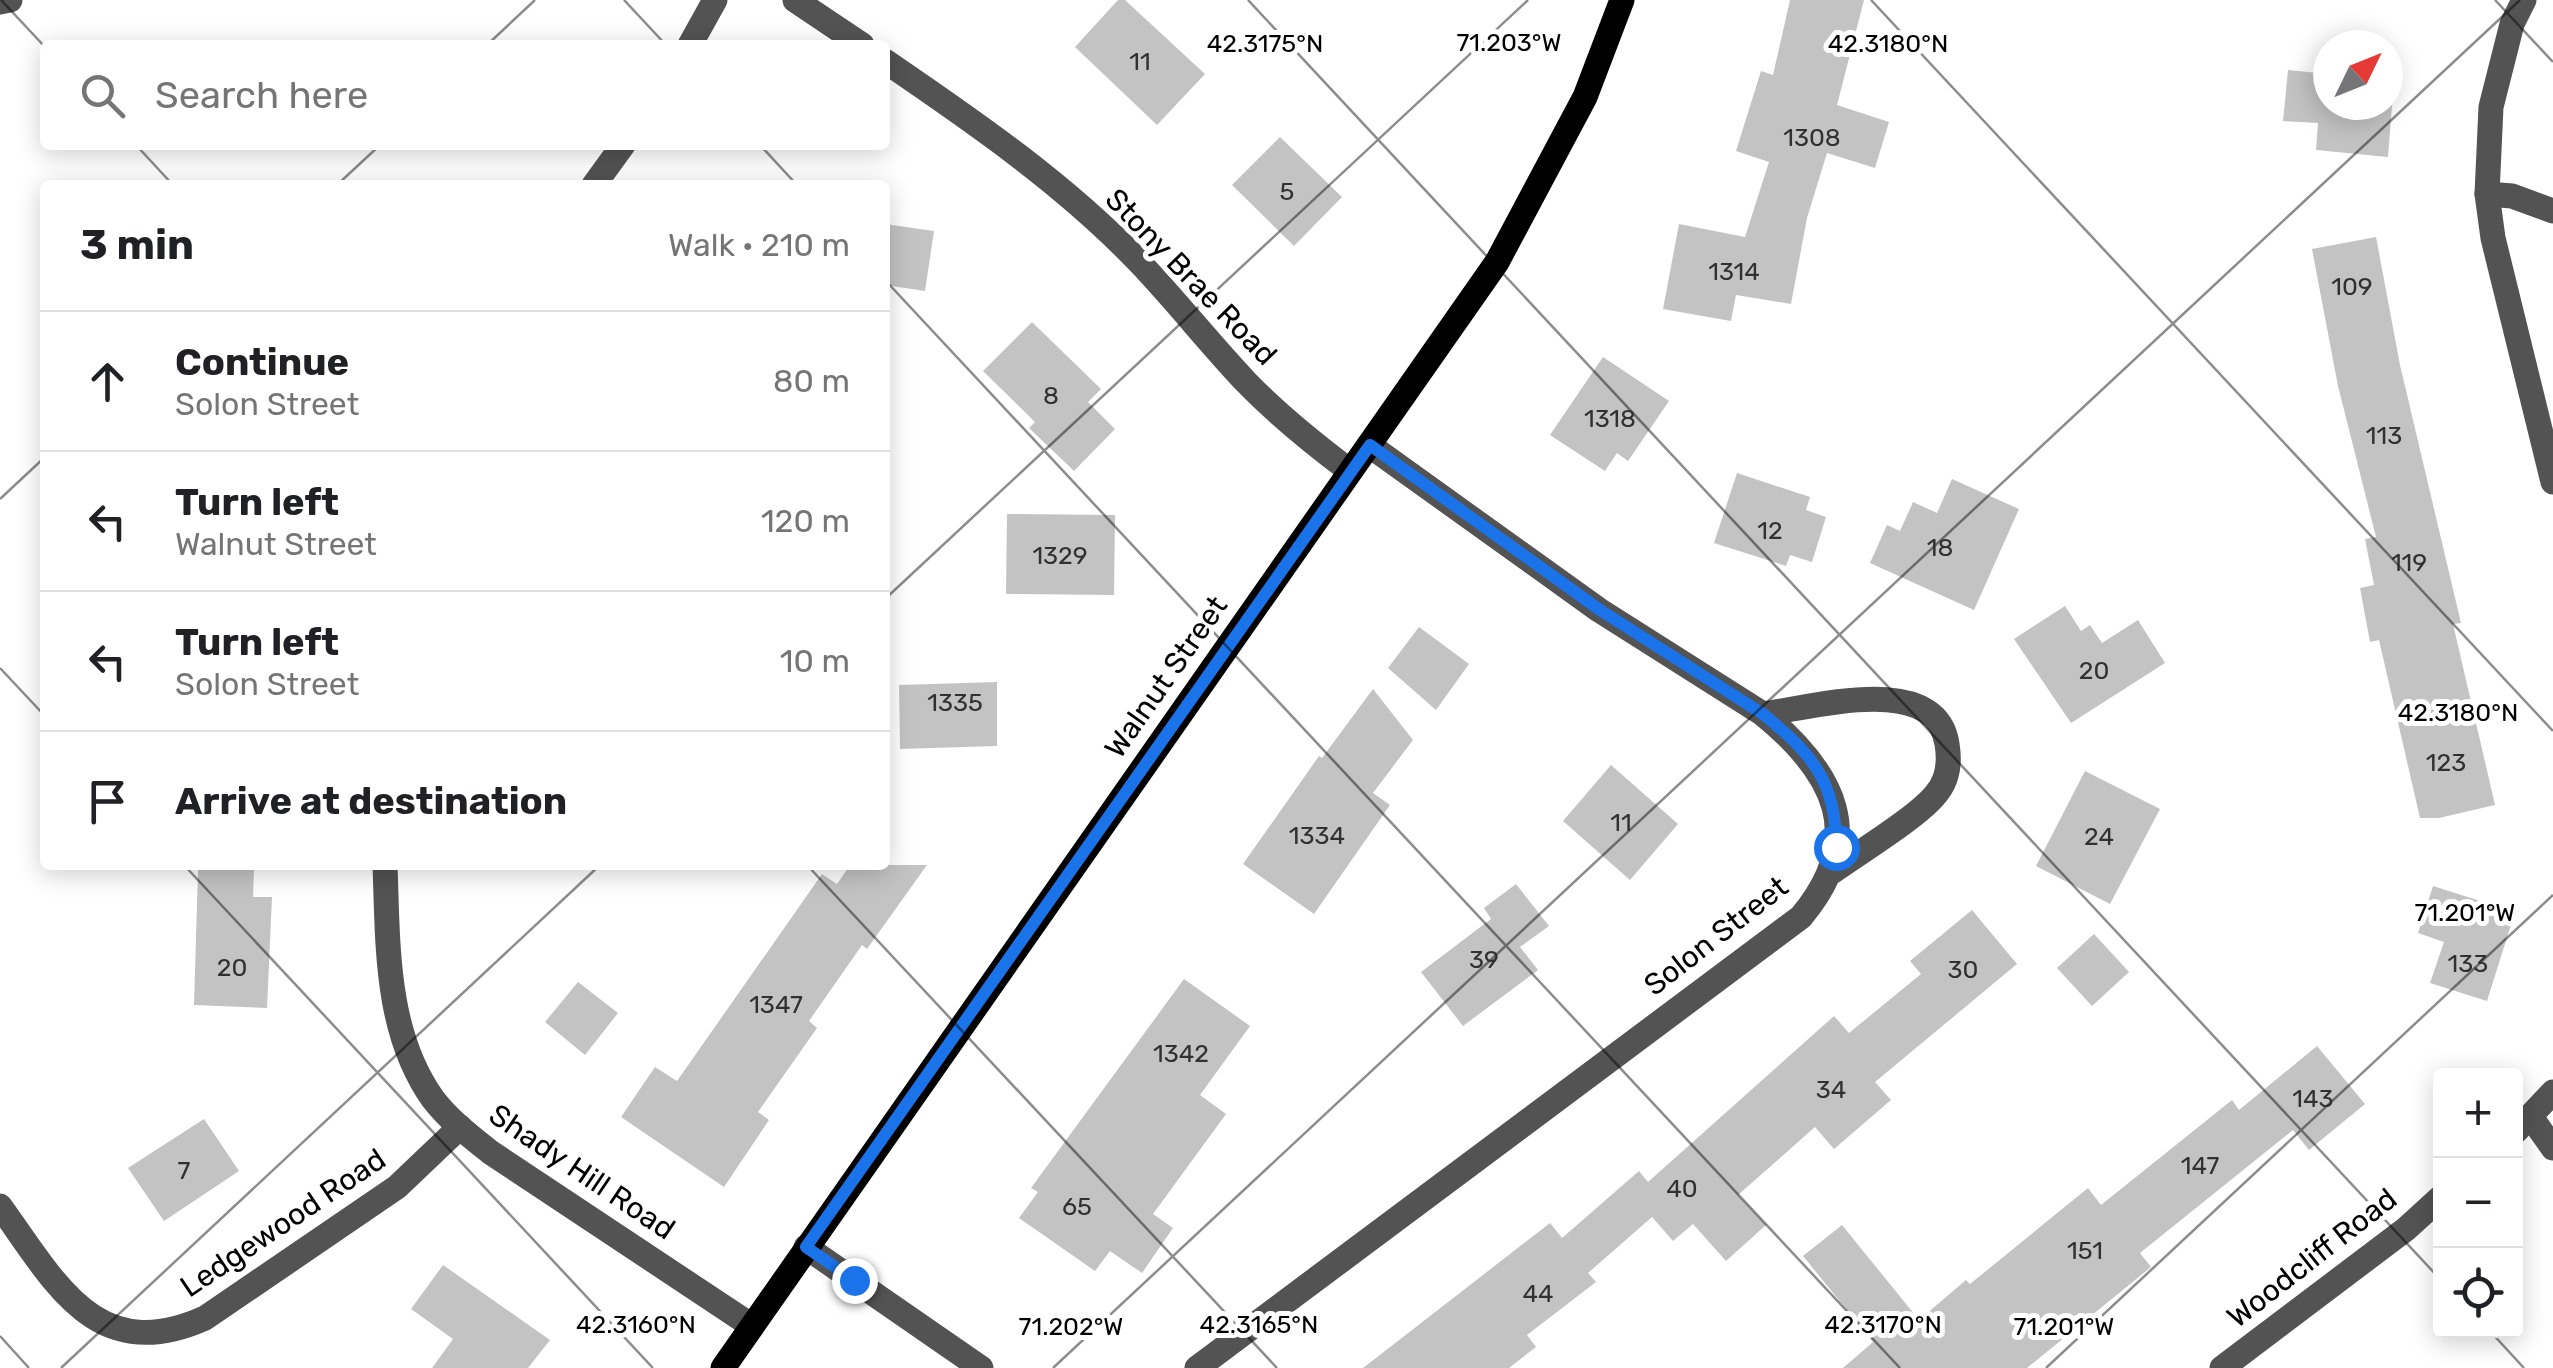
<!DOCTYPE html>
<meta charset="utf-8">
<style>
body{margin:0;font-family:Rubik,sans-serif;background:#f6f6f6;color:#202124}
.controls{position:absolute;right:30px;bottom:30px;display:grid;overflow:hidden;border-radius:10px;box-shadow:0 5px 25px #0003}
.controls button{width:90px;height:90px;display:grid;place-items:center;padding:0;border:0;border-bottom:2px solid #e0e0e0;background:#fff;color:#202124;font:50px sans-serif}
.compass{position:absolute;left:2313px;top:30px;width:90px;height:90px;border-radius:50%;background:#fff;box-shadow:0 5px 25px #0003;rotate:47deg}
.stop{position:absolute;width:30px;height:30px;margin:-22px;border:8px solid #1a73e8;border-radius:50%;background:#fff}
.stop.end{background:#1a73e8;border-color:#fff;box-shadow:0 2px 10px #0008}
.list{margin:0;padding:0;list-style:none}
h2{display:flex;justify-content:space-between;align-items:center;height:130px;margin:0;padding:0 40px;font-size:42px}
h2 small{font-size:32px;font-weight:400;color:#757577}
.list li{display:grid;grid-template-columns:65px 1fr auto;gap:30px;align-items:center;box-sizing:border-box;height:140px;padding:0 40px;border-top:2px solid #e0e0e0}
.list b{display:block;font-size:38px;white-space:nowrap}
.list p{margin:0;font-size:32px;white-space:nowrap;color:#757577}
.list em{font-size:32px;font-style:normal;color:#757577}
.icon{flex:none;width:55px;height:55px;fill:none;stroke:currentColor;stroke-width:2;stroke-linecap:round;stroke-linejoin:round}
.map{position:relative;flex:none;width:2553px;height:1368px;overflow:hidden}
.search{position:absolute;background:#fff;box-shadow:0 5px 25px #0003;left:40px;top:40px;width:850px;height:110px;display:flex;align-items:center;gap:25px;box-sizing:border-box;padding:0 35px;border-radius:10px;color:#757577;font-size:38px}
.panel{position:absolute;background:#fff;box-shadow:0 5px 25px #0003;left:40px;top:180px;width:850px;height:690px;border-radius:10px}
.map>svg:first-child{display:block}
.building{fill:#c3c3c3}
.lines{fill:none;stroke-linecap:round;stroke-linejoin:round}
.minor{stroke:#535353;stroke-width:25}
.major{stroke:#000;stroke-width:25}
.route{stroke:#1a73e8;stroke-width:12}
.ticks{fill:none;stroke:#000;stroke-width:2.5;stroke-opacity:0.45}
.labels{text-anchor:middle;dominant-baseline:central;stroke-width:10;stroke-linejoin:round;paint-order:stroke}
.number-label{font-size:25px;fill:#313131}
.street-label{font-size:30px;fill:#000;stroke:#fff}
.ticks-label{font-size:25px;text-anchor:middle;fill:#000;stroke:#fff;stroke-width:10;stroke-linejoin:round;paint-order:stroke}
</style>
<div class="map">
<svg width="2553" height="1368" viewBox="0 0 2553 1368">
<rect width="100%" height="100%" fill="#fff"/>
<g class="building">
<polygon points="1118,0 1125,0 1205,74 1157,125 1075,47"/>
<polygon points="1790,0 1864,0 1837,105 1889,122 1875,168 1827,153 1807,218 1791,304 1736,295 1731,321 1663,309 1679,224 1745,237 1769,162 1736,151 1761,71 1773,75"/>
<polygon points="2288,70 2328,74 2328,105 2388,105 2388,80 2394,80 2388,157 2316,150 2318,123 2283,121"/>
<polygon points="1280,137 1342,197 1294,246 1232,185"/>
<polygon points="885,224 934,231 925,291 885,285"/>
<polygon points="2376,237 2400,365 2461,623 2453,624 2495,805 2439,818 2420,818 2379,640 2370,642 2360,588 2374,585 2365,539 2376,537 2338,386 2312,249"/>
<polygon points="1032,322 1101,389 1088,402 1115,429 1074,471 1029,428 1035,422 983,371"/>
<polygon points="1603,357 1669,401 1628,461 1617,453 1605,471 1550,435"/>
<polygon points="1737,473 1810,497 1806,510 1826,517 1812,562 1790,555 1786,566 1714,543"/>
<polygon points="1952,479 2019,509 1974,610 1870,563 1887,525 1900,531 1913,502 1937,513"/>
<polygon points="1007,514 1115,515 1114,595 1006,594"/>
<polygon points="2065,606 2081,631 2090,625 2102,643 2138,620 2165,663 2071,723 2014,639"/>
<polygon points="1419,627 1469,664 1436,710 1388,668"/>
<polygon points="997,682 997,746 900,749 899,685"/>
<polygon points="1373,689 1413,740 1373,793 1390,805 1314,914 1243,864 1319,756 1322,758"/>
<polygon points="1611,765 1678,824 1630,880 1563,821"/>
<polygon points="2085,771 2160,809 2110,904 2036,866"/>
<polygon points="850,865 927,865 867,949 862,945 809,1021 817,1028 758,1112 769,1120 724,1187 621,1117 655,1067 677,1081 822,874 837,884"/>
<polygon points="254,869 253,897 272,897 267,1008 194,1005 198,870"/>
<polygon points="1516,884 1549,926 1520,947 1538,970 1463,1026 1421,972 1491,919 1484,908"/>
<polygon points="2433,886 2515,912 2487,1001 2430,983 2444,942 2418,933"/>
<polygon points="1972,910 2017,964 1875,1082 1891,1100 1834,1149 1815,1127 1738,1195 1766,1225 1726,1261 1693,1224 1673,1241 1652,1217 1588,1273 1596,1282 1527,1335 1536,1347 1509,1368 1363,1368 1550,1223 1562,1238 1639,1171 1648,1182 1834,1016 1849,1033 1921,974 1910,961"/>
<polygon points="2094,934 2129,972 2092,1006 2057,968"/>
<polygon points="1184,979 1250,1026 1200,1095 1226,1114 1153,1214 1173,1228 1142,1273 1110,1251 1095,1271 1019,1218 1038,1192 1031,1188"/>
<polygon points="578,982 618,1013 585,1055 545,1022"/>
<polygon points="2317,1046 2365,1104 2309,1150 2293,1130 2140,1253 2151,1267 2027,1368 1843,1368 1873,1342 1803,1256 1842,1225 1919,1320 1966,1280 1970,1284 2088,1188 2101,1205 2232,1100 2239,1110"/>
<polygon points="204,1119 239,1171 164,1221 128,1168"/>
<polygon points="443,1265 550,1340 528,1368 432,1368 453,1339 411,1309"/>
</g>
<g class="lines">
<g class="minor">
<polyline points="795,0 862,45"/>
<polyline points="2524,0 2512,24 2491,107 2487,194 2493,238 2553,482"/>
<polyline points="0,2 10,0"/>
<polyline points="690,45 715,0"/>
<path d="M885 61C973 121 1066 185 1140 263 1177 302 1210 344 1246 382 1278 415 1314 444 1350 471"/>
<polyline points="594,185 623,145"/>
<polyline points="2487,194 2512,196 2553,211"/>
<path d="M1763 714C1811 708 1936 671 1947 744 1950 762 1948 780 1936 794 1918 817 1858 853 1832 872"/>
<path d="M385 865C388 944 385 1032 433 1099 449 1120 470 1136 490 1152L752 1326"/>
<polyline points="2531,1117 2553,1148"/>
<polyline points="2516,1131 2553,1092"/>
<path d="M0 1206C55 1282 96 1367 205 1318L397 1187 460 1127"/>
<polyline points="806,1247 981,1368"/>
<path d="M1197 1368 1801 917C1868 837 1835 773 1763 714L1599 610 1369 445"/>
<polyline points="2222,1368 2406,1229 2440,1198"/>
</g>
<polyline class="major" points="723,1368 1497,262 1585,97 1622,0"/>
</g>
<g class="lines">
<path class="route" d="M854 1280 806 1247 1370 445 1600 610 1763 714C1811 753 1837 782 1836 847"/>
</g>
<path class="ticks" d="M1 0 45 47M624 0 666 45M1248 0 2440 1279M1871 0 2553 731M2495 0 2553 62M487 45 535 0M136 145 173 185M760 145 797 185M337 185 380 145M885 280 1900 1368M0 499 45 457M885 599 1528 0M0 668 45 716M184 865 653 1368M807 865 1277 1368M2489 1330 2524 1368M0 1336 29 1368M61 1368 600 865M1053 1368 2520 0M2046 1368 2553 895"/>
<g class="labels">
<g class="number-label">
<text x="1140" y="61">11</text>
<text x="1812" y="137">1308</text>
<text x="1287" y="191">5</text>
<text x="1734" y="271">1314</text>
<text x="2352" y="286">109</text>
<text x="1051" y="395">8</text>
<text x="1610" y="418">1318</text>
<text x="2384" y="435">113</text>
<text x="1770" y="530">12</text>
<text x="1940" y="547">18</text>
<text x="1060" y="555">1329</text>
<text x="2409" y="562">119</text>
<text x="2094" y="670">20</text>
<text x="955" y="702">1335</text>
<text x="2446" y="762">123</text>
<text x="1621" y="822">11</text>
<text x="1317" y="835">1334</text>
<text x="2099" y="836">24</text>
<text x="1484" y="959">39</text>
<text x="2468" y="963">133</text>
<text x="232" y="967">20</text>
<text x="1963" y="969">30</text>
<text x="776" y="1004">1347</text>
<text x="1181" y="1053">1342</text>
<text x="1831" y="1089">34</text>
<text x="2313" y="1098">143</text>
<text x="2200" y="1165">147</text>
<text x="184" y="1170">7</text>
<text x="1682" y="1188">40</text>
<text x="1077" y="1206">65</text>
<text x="2085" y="1250">151</text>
<text x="1538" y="1293">44</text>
</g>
<g class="street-label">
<text transform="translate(1191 277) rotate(46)">Stony Brae Road</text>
<text transform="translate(1166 677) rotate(-55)">Walnut Street</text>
<text transform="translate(1716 936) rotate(-38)">Solon Street</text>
<text transform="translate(582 1172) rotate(34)">Shady Hill Road</text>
<text transform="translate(283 1223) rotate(-34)">Ledgewood Road</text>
<text transform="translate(2312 1258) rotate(-38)">Woodcliff Road</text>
</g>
</g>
<g class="ticks-label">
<text x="1509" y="51">71.203°W</text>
<text x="1265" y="52">42.3175°N</text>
<text x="1888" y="52">42.3180°N</text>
<text x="2458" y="721">42.3180°N</text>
<text x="2465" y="921">71.201°W</text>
<text x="636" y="1333">42.3160°N</text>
<text x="1259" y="1333">42.3165°N</text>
<text x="1883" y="1333">42.3170°N</text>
<text x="1071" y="1335">71.202°W</text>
<text x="2064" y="1335">71.201°W</text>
</g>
</svg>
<div class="controls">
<button>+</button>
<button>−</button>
<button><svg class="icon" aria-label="locate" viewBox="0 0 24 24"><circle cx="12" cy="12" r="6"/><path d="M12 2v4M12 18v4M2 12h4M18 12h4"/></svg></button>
</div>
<svg class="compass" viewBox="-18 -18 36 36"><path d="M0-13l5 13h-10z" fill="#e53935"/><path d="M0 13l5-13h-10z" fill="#757577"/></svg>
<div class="stop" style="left:1836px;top:847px"></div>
<div class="stop end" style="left:854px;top:1280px"></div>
<div class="search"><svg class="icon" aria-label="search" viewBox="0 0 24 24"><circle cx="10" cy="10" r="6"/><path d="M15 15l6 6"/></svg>Search here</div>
<section class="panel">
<h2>3 min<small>Walk · 210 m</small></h2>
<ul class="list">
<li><svg class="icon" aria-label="ahead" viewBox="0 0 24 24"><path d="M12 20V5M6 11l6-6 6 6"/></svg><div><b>Continue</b><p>Solon Street</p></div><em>80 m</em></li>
<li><svg class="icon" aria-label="left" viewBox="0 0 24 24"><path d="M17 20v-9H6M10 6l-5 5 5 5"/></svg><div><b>Turn left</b><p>Walnut Street</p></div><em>120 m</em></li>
<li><svg class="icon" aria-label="left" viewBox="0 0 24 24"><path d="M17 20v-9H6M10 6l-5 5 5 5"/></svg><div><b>Turn left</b><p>Solon Street</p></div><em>10 m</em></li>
<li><svg class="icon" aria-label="arrive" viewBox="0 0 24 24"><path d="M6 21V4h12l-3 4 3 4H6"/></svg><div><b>Arrive at destination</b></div></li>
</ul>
</section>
</div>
